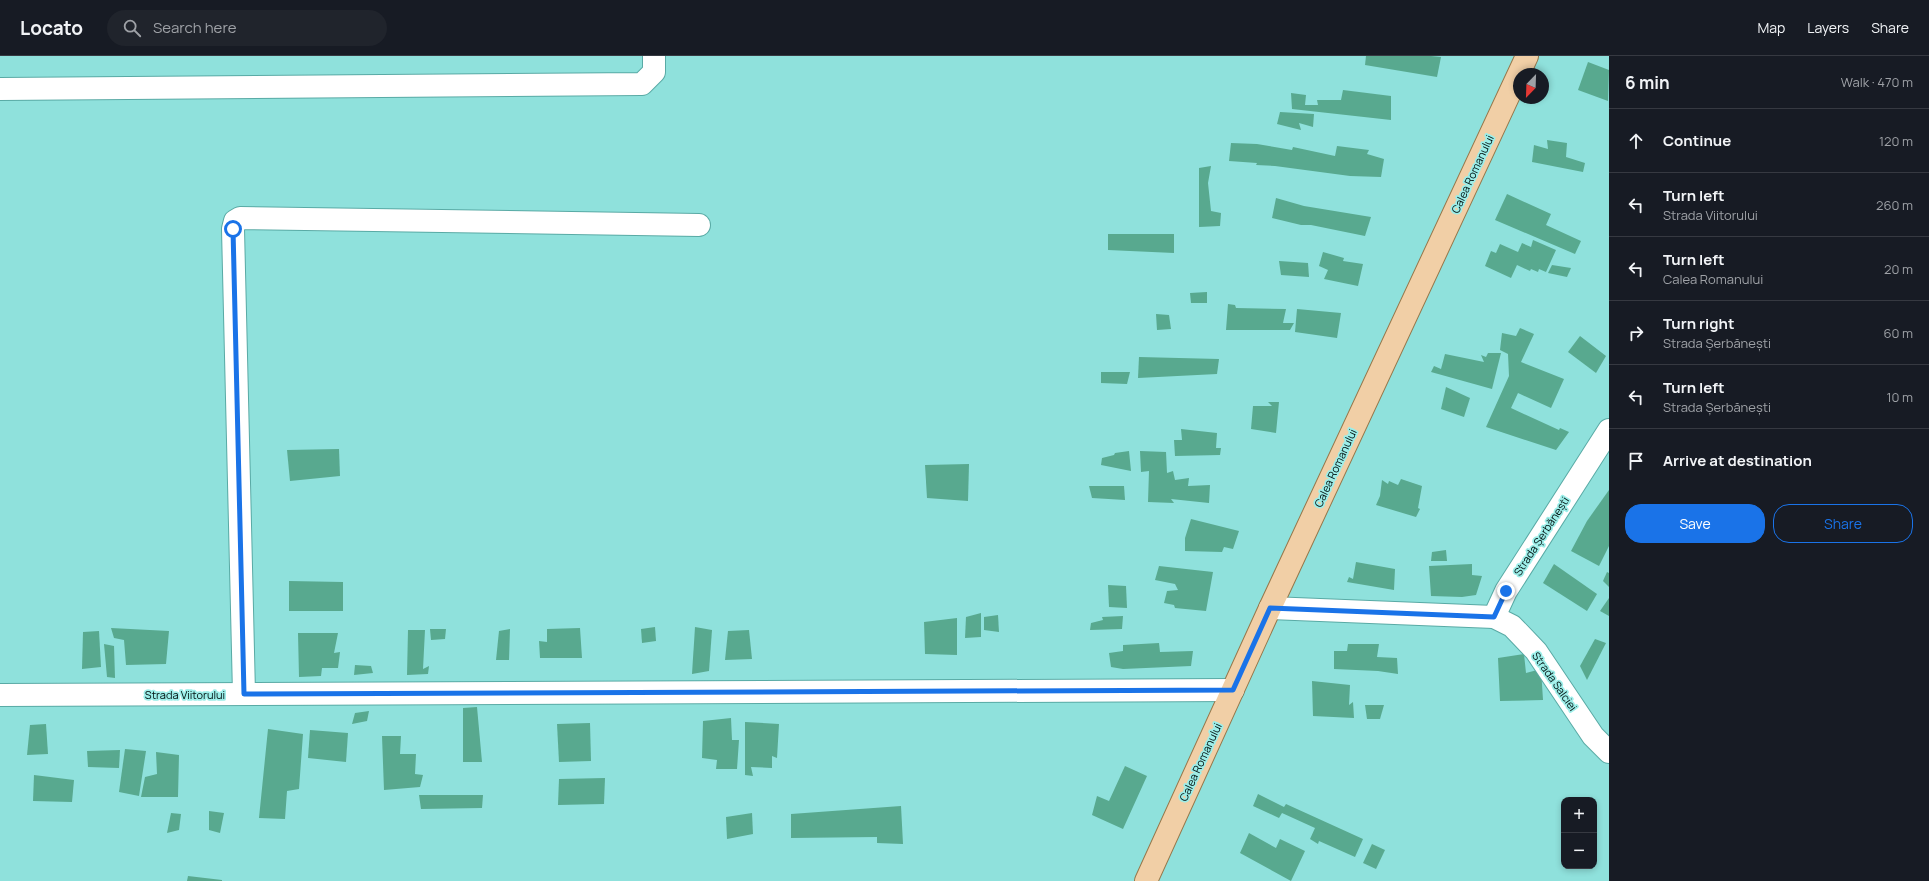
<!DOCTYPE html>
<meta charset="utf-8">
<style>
body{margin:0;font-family:Manrope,sans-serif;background:#20242c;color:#f1f3f6}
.controls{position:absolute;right:12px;bottom:12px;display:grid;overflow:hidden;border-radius:8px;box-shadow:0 2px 6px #0003}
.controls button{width:36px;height:36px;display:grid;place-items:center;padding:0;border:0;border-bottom:1px solid #363941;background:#171b24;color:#f1f3f6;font:20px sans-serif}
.compass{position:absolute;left:1513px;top:12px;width:36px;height:36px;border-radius:50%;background:#171b24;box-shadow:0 2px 6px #0003;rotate:203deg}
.stop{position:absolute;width:12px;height:12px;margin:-9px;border:3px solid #1a73e8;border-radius:50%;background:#fff}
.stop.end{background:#1a73e8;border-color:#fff;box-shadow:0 1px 4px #0008}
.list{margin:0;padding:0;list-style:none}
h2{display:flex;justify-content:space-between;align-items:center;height:52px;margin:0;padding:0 16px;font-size:17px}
h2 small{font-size:13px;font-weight:400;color:#9ea1a6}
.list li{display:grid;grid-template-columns:26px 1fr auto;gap:12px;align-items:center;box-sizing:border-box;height:64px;padding:0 16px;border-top:1px solid #363941}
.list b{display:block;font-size:15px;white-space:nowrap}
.list p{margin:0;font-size:13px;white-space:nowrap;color:#9ea1a6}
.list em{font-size:13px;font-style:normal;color:#9ea1a6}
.actions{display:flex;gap:8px;padding:12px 16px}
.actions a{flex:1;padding:9px 0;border:1px solid #1a73e8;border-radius:16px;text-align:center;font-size:14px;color:#1a73e8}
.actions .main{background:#1a73e8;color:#fff}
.icon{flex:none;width:22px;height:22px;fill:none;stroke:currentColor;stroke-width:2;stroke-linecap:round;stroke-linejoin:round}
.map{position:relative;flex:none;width:1609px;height:825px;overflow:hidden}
header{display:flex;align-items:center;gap:24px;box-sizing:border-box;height:56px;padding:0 20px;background:#171b24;border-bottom:1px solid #363941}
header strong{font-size:19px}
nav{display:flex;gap:22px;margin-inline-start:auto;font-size:14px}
.search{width:280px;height:36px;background:#20242c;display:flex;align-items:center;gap:10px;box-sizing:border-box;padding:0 14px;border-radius:22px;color:#9ea1a6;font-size:15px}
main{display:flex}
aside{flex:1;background:#171b24}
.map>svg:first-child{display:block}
.building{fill:#58a98f}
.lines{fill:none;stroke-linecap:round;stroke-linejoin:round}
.street-casing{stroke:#59aaa5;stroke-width:24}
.primary-casing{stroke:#96774a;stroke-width:24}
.street{stroke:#fff;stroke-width:22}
.primary{stroke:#f1cfa6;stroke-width:22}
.route{stroke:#1a73e8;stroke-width:5}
.labels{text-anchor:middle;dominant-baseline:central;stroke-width:3.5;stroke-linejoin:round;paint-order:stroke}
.street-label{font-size:11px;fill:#00100f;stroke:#9ceee9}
</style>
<header>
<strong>Locato</strong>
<div class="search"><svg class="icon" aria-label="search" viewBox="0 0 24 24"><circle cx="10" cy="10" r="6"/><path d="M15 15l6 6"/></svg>Search here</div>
<nav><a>Map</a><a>Layers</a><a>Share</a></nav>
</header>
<main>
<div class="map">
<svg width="1609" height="825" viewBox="0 0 1609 825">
<rect width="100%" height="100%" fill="#8fe1dc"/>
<g class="building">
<polygon points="1366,0 1431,0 1441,1 1437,21 1365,9"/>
<polygon points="1588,6 1609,14 1608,45 1578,34"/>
<polygon points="1343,34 1391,40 1391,64 1292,53 1291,37 1306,39 1305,49 1318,49 1317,44 1341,44"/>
<polygon points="1280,56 1314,58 1313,71 1299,67 1301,74 1277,68"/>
<polygon points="1547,84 1567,87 1566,101 1585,107 1583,116 1532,106 1534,89 1548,93"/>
<polygon points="1231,87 1257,88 1292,94 1293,91 1335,100 1337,90 1369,94 1367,98 1384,103 1381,121 1350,120 1275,110 1256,109 1257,107 1229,105"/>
<polygon points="1211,110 1208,127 1211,155 1221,157 1220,170 1199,171 1199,112"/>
<polygon points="1507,138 1551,158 1546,169 1581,185 1575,198 1495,164"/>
<polygon points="1276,142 1304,150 1371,161 1365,180 1311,169 1301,169 1272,162"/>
<polygon points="1108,178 1174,178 1174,197 1108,194"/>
<polygon points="1533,184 1556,194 1546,216 1539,213 1538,216 1531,213 1530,215 1517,209 1511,222 1485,210 1491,195 1496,197 1500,188 1518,196 1522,187 1531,191"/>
<polygon points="1323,196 1344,202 1343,205 1363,208 1358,230 1324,223 1328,214 1319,210"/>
<polygon points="1279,205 1308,207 1309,221 1281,219"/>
<polygon points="1552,209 1571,212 1567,221 1548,217"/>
<polygon points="1207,236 1207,247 1191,247 1190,237"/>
<polygon points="1228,248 1235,249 1236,252 1286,253 1283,267 1294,267 1290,274 1226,274"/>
<polygon points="1297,253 1341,257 1337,282 1295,276"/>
<polygon points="1156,258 1169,259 1171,273 1157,274"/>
<polygon points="1520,272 1534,278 1521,306 1564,323 1551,352 1518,337 1511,352 1559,374 1560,372 1569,376 1556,394 1486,371 1509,320 1508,298 1500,294 1502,277 1516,280"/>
<polygon points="1580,280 1606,300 1596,317 1568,296"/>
<polygon points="1488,297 1501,297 1492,333 1431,316 1434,310 1441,313 1445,298 1484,306 1481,299 1486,301"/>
<polygon points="1139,301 1219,303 1217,318 1138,322"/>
<polygon points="1101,316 1130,316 1127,328 1101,327"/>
<polygon points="1446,331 1470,342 1464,361 1441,353"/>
<polygon points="1268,346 1279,346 1276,377 1251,373 1253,350 1272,350"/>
<polygon points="1181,373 1217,377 1216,392 1221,392 1220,399 1175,400 1174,384 1182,384"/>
<polygon points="339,393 340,420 290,425 287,394"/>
<polygon points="1129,395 1131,415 1101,409 1102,402 1114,399 1115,397"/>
<polygon points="1140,395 1166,396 1167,417 1173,415 1175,424 1189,422 1188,430 1210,429 1209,447 1171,443 1174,447 1148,446 1149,415 1141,416"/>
<polygon points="969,408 968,445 927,442 925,409"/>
<polygon points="1401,423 1422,430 1418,452 1420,453 1416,461 1376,449 1380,440 1382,424 1388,428 1389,425 1398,429"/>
<polygon points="1089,430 1124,430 1125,444 1092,442"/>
<polygon points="1609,434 1609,490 1599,510 1571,495 1587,465"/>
<polygon points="1191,463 1239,475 1233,493 1224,491 1222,496 1185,495 1185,482"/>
<polygon points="1446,494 1447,505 1431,505 1432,496"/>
<polygon points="1356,506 1395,513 1394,534 1347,526 1349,521 1353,523"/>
<polygon points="1472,508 1472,519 1482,520 1476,539 1462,541 1431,540 1429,510"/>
<polygon points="1554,508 1597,538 1587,555 1543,527"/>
<polygon points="1159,510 1213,516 1206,555 1175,552 1174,549 1164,547 1167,535 1178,534 1175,528 1155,524"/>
<polygon points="1607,516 1609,517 1609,531 1603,525"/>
<polygon points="289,525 343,526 343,555 289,555"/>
<polygon points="1108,529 1126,530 1127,552 1109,551"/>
<polygon points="1609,542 1609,560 1600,555"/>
<polygon points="981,557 981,581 965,582 966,561"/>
<polygon points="998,559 999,576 984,574 984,561"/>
<polygon points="1123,560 1122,573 1090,574 1091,567 1103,564 1102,561"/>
<polygon points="957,562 957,599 925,598 924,566"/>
<polygon points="655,571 656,585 642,587 641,573"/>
<polygon points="695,571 712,574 709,615 692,618"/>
<polygon points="111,572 169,575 166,608 126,609 124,584 114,582"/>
<polygon points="580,572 582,602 540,602 539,585 547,586 547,573"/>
<polygon points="430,573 446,573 445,583 431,584"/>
<polygon points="510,573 509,604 496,604 499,575"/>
<polygon points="408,574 425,574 423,613 429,610 428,618 407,619"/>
<polygon points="749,574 752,603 725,604 728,575"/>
<polygon points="99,575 101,611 82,613 83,576"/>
<polygon points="298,577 338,577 334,597 340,596 338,612 322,612 321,620 299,621"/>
<polygon points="1595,583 1606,587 1587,624 1580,610"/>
<polygon points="1159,587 1160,596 1193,595 1191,610 1123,613 1111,611 1109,597 1123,595 1123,589"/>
<polygon points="104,588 114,590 115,622 107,621"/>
<polygon points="1348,588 1379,588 1377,601 1397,602 1398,618 1378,615 1334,613 1334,595 1347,595"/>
<polygon points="1524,598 1526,617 1541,613 1543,644 1500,645 1498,602"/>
<polygon points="355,609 371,610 373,617 354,619"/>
<polygon points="1312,625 1350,629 1349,649 1353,646 1354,662 1313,660"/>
<polygon points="1365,649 1384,649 1380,663 1367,663"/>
<polygon points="477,651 482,706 463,706 463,652"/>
<polygon points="369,655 367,665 352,668 355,657"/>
<polygon points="731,662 732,684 739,684 737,713 716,713 717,704 702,702 703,665"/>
<polygon points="745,666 779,668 777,702 772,700 772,712 751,711 753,720 745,719"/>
<polygon points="590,667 591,705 559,706 557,668"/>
<polygon points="46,668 48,698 27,699 30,669"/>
<polygon points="268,673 303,678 299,733 287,735 285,763 259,762"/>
<polygon points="310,674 348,677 346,706 308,702"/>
<polygon points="382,680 401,680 400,698 416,698 415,718 423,719 420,731 384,734"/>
<polygon points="125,693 146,695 139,740 119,736"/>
<polygon points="120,694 119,712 88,711 87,695"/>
<polygon points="156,696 179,699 178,741 141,741 145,721 157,718"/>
<polygon points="1125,710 1147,720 1123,773 1092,759 1097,740 1109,745"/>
<polygon points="34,719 74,724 72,746 33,745"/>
<polygon points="605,722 604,748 558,749 559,723"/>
<polygon points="1258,738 1284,751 1286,748 1363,783 1355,801 1319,785 1318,788 1310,783 1315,772 1282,757 1279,762 1253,750"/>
<polygon points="419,739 483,739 482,752 421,753"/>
<polygon points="901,750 903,788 877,787 877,781 791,782 791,758"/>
<polygon points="209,755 224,757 220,777 209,774"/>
<polygon points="171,757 181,758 179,774 167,777"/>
<polygon points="752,757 753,778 727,783 726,761"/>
<polygon points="1249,777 1276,792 1280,783 1305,795 1291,825 1240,797"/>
<polygon points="1372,788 1385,794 1376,813 1363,807"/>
<polygon points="188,820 222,824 222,825 187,825"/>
</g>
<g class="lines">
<g class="street-casing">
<g id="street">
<polyline points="0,33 642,28 654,16 654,0"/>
<polyline points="1270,552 1494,561 1506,535 1609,374"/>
<polyline points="1494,561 1512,570 1536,595 1593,680 1609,696"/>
<polyline points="244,638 233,173 235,165 240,162 699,169"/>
<polyline points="0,639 1233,634"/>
</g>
</g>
<g class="primary-casing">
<polyline id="primary" points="1146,825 1270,552 1527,0"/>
</g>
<use href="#street" class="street"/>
<use href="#primary" class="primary"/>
</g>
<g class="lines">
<polyline class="route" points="233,173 244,638 1233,634 1270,552 1494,561 1506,535"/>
</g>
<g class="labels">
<g class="street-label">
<text transform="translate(1472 118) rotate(-65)">Calea Romanului</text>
<text transform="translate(1335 412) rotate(-65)">Calea Romanului</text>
<text transform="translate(1541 480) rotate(-57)">Strada Șerbănești</text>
<text transform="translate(1555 625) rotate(55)">Strada Salciei</text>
<text x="185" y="638">Strada Viitorului</text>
<text transform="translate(1200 706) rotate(-65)">Calea Romanului</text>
</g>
</g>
</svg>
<div class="controls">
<button>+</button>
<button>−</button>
</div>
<svg class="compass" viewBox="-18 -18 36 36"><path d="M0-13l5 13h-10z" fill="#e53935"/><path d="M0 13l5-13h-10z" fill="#9ea1a6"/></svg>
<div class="stop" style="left:233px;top:173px"></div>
<div class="stop end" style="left:1506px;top:535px"></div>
</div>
<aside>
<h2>6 min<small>Walk · 470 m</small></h2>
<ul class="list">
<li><svg class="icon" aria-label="ahead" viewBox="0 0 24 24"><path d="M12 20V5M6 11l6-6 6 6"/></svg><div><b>Continue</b></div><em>120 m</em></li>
<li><svg class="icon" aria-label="left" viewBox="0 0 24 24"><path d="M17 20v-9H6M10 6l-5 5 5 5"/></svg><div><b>Turn left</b><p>Strada Viitorului</p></div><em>260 m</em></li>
<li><svg class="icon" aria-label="left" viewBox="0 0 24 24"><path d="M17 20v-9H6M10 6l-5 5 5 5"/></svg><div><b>Turn left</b><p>Calea Romanului</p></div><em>20 m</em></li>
<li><svg class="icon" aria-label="right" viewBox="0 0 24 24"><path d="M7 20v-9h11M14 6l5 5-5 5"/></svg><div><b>Turn right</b><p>Strada Șerbănești</p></div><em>60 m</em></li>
<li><svg class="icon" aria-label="left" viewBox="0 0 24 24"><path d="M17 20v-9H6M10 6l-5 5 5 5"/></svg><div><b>Turn left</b><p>Strada Șerbănești</p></div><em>10 m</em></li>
<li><svg class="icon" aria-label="arrive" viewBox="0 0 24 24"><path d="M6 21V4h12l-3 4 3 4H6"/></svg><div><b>Arrive at destination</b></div></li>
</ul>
<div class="actions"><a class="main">Save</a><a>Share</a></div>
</aside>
</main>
